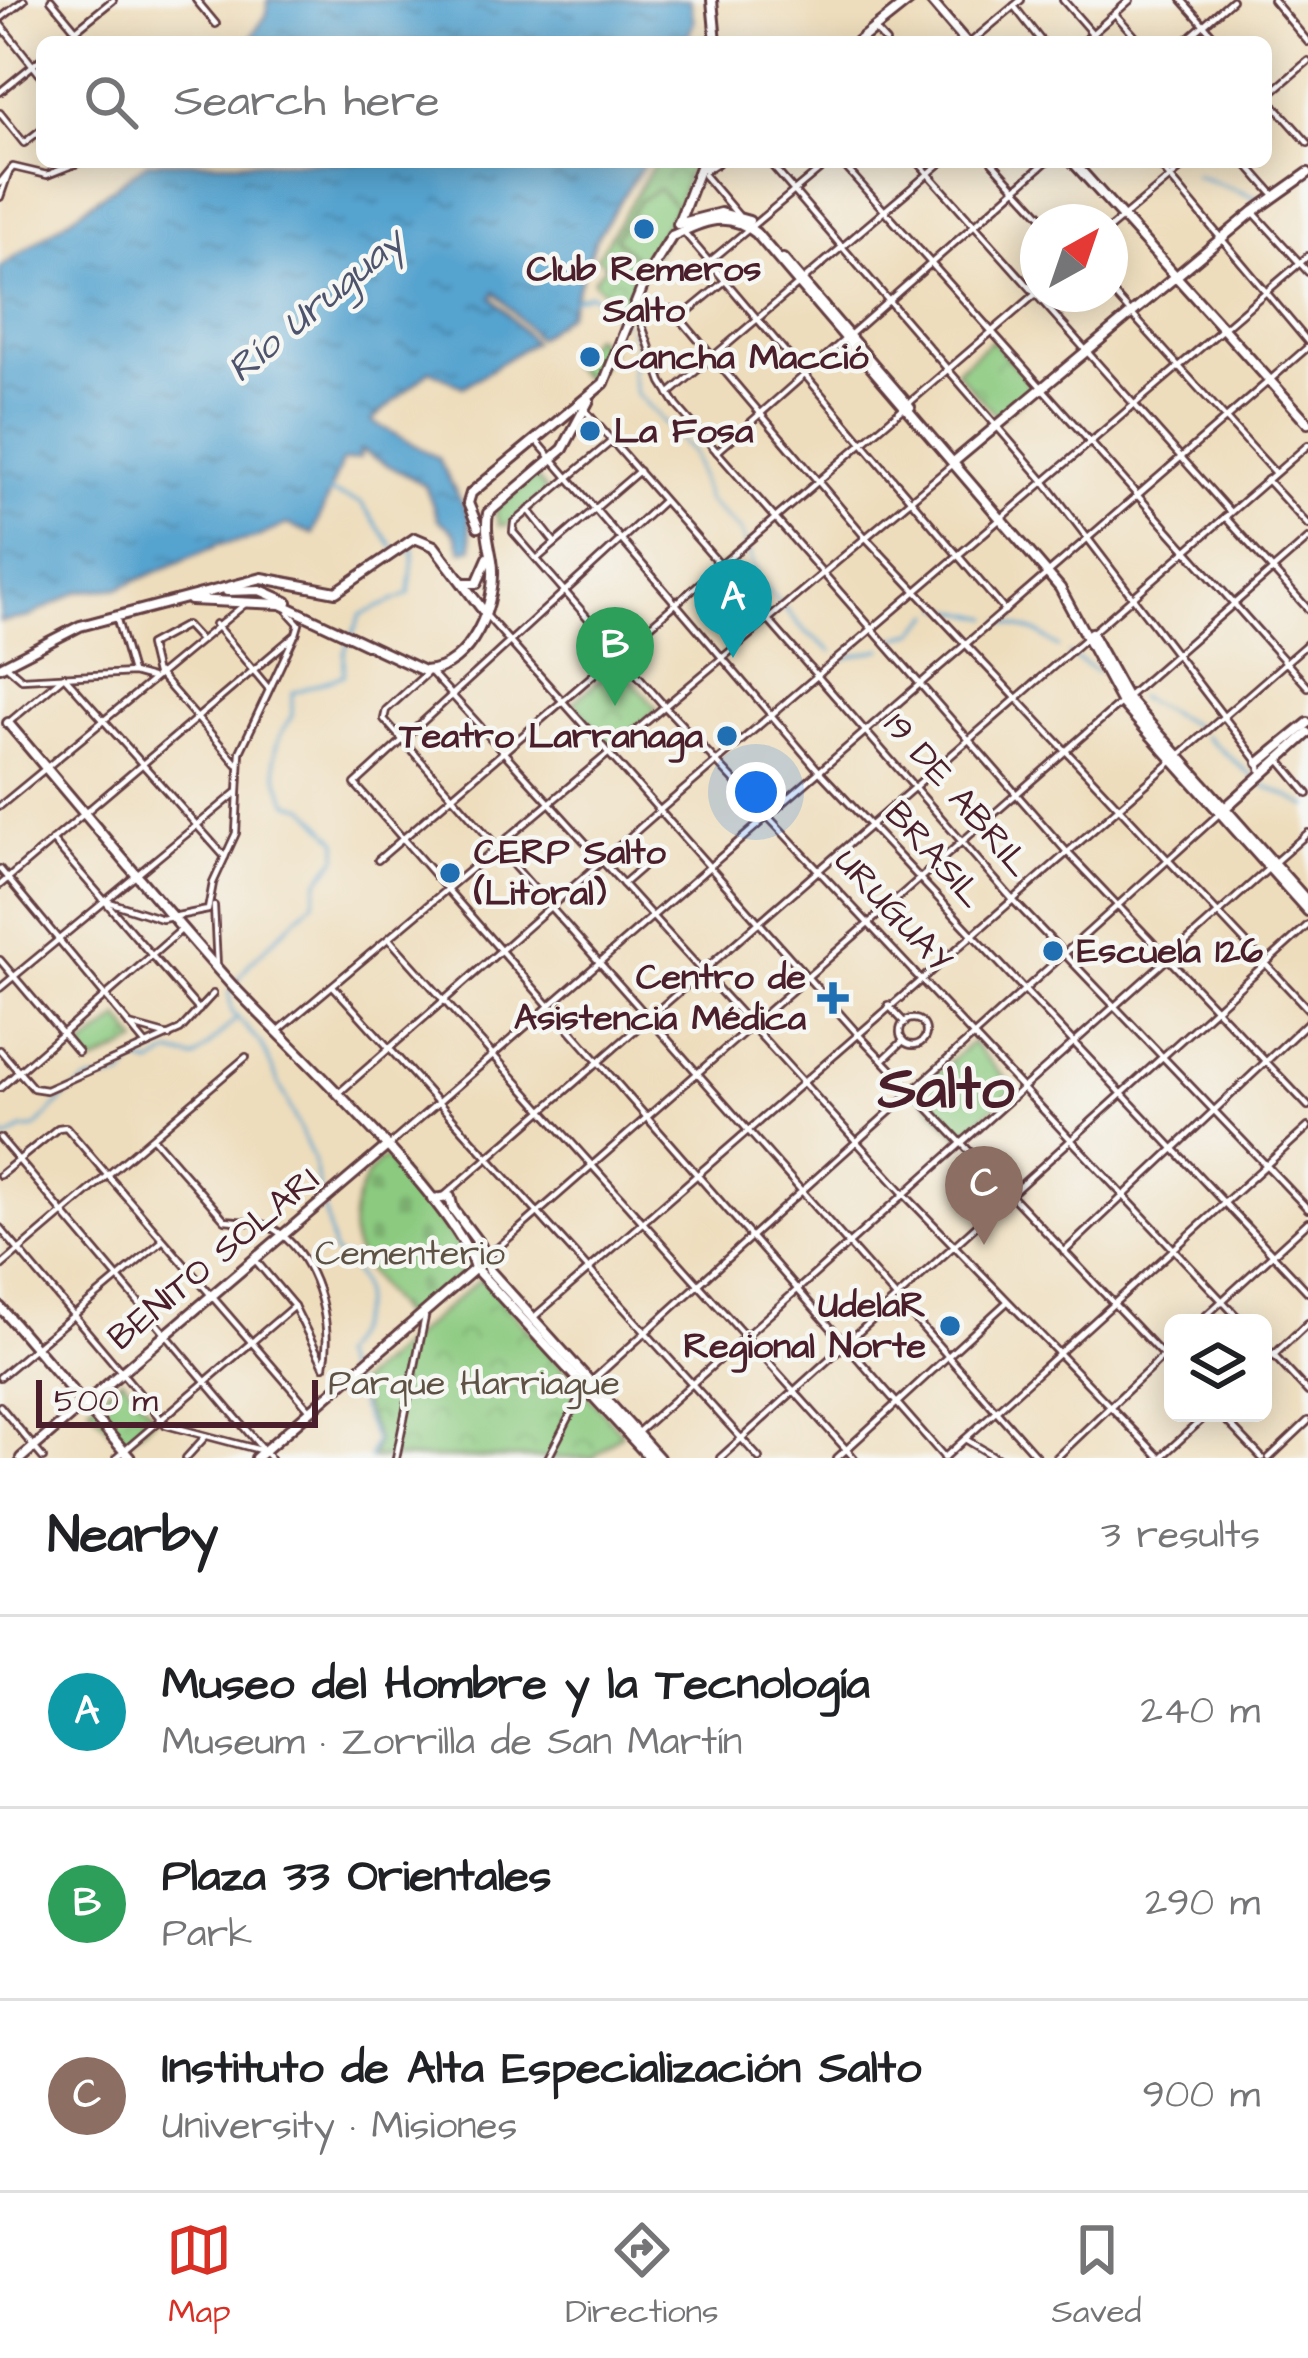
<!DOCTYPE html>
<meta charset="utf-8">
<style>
body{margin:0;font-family:"Architects Daughter",sans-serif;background:#f6f6f6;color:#202124}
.controls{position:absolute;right:36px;bottom:36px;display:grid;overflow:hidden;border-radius:18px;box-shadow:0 6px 30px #0003}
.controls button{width:108px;height:108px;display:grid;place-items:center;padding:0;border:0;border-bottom:3px solid #e0e0e0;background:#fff;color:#202124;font:60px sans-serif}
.compass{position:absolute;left:1020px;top:204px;width:108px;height:108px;border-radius:50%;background:#fff;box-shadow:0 6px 30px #0003;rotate:40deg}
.scale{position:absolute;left:36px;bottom:30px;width:282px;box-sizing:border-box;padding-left:12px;border:6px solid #4a1f2b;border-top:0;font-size:33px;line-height:42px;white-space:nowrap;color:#4a1f2b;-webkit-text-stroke:9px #f6f6f2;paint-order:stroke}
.you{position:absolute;left:756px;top:792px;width:42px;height:42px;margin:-30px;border:9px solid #fff;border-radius:50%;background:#1a73e8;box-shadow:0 0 0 18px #1a73e833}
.badge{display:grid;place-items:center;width:78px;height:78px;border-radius:50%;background:#d93025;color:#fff;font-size:39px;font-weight:700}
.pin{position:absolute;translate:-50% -99px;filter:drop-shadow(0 3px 6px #0008)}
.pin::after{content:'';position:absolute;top:63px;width:42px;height:36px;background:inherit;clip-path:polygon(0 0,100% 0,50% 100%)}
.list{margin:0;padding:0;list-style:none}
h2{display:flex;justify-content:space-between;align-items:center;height:156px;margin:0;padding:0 48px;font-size:51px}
h2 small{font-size:39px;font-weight:400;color:#757577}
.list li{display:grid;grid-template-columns:78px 1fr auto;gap:36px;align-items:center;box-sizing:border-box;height:192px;padding:0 48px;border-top:3px solid #e0e0e0}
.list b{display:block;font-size:45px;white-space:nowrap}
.list p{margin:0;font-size:39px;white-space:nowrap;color:#757577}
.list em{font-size:39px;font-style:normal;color:#757577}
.icon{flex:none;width:66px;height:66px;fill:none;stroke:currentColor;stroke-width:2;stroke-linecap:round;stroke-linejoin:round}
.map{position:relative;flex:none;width:1308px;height:1458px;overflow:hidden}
.search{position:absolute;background:#fff;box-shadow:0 6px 30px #0003;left:36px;right:36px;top:36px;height:132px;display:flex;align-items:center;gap:30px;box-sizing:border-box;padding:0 42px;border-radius:18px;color:#757577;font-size:45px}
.sheet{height:732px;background:#fff}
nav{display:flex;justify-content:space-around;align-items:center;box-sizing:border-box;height:168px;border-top:3px solid #e0e0e0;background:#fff;font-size:33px;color:#757577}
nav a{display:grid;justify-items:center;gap:6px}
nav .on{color:#d93025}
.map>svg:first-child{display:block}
.cemetery{fill:url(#cemetery-stones);stroke:#6b7456;stroke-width:3}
.park{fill:url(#park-crowns);stroke:#6b7456;stroke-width:3}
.garden{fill:#8cca80;stroke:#6b7456;stroke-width:3}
.water{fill:url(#water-ripples);stroke:#50617d;stroke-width:3}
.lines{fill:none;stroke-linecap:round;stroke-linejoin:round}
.stream{stroke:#55a3cf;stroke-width:3}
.street-casing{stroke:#633c41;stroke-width:10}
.secondary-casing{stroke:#633c41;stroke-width:14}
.street{stroke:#fff;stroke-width:4.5}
.secondary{stroke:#fff;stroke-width:8}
.poi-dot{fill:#1f6fb2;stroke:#f6f6f2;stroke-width:4.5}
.labels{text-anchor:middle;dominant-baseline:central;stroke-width:9;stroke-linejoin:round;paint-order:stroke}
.poi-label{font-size:36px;font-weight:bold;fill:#4a1f2b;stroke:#f6f6f2;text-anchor:start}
.street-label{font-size:36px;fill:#4a1f2b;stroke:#f6f6f2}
.park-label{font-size:36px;fill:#5e5244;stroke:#f6f6f2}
.water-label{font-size:39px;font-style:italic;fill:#4e546d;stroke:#f6f6f2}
.town-label{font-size:60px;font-weight:bold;fill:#4a1f2b;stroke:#f6f6f2}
</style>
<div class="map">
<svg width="1308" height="1458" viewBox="0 0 1308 1458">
<defs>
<pattern id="cemetery-stones" width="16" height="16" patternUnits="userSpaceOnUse" patternTransform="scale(3)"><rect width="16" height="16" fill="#8cca80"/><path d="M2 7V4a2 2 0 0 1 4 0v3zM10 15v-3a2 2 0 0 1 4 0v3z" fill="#7aad6f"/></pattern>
<pattern id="park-crowns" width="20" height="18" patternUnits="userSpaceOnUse" patternTransform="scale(3)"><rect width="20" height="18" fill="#8cca80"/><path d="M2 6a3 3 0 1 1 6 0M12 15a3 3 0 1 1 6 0" fill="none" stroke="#7aad6f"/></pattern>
<pattern id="water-ripples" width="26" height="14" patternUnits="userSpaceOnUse" patternTransform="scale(3)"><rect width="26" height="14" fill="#55a3cf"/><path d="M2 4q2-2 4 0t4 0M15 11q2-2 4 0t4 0" fill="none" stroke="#4884a8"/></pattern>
</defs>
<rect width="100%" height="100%" fill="#f6f6f2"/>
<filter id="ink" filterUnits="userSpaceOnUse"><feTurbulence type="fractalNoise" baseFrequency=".00833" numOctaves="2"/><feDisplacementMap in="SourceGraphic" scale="24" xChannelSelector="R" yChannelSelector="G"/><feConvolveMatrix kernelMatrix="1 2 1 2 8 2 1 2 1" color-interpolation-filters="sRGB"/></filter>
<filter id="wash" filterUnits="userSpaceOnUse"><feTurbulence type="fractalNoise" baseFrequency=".004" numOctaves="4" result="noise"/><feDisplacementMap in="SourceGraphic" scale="48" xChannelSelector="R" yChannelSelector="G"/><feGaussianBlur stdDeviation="2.7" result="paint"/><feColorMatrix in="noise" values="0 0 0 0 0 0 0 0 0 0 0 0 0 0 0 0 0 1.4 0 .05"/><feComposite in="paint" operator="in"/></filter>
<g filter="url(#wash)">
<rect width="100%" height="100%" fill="#eeddbc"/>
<path class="cemetery" d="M382 1159H389L467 1256 468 1269 404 1320C390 1299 370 1278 359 1256 343 1227 359 1177 382 1159Z"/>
<g class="park">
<polygon points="656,162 691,162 673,222 622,309 593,281 606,265 597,257"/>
<polygon points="992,340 1035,390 999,419 956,371"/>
<polygon points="535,476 547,492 507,525 499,525 495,510"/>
<polygon points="618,664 657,709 612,748 573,702"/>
<polygon points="120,1018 138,1042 90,1065 81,1049"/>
<polygon points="972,1042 1014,1088 959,1138 916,1091"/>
<polygon points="481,1278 622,1433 593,1458 372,1458 377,1441 356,1385"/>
<polygon points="122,1378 156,1418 123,1445 89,1406"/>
</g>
<g class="garden">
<polygon points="659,189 676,207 642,264 615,238 640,200"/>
<polygon points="593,336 611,350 589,382 568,364"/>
</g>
<g class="water">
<polygon points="268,0 690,0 694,22 685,42 248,42 267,14"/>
<polygon points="149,162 645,162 595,240 568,314 537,338 495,292 492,297 533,342 463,387 430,370 371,421 438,458 468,515 472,548 462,551 454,532 438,519 425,485 360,450 360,458 342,461 313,534 287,524 253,539 218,545 119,588 79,591 29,617 0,622 0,268"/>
</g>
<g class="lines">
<g class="stream">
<polyline points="1195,175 1262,200"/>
<polyline points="574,299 591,294 624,323"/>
<polyline points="630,330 637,338 632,374 636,393 692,452 707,500 741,532 759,580 805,631 832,651"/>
<polyline points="326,491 361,503 394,548"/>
<polyline points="942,607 990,618"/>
<polyline points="1002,621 1038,633 1058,647"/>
<polyline points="894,639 915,632 933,614"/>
<polyline points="1068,654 1097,671"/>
<polyline points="842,659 882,649"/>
<polyline points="1138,697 1197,727"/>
<polyline points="1204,735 1253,777"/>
<polyline points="1260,783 1308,806"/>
<polyline points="0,1134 7,1139 22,1129 35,1128 68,1094 87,1082 124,1077 135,1060 152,1065 171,1053 195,1059 237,1018"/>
<path d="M369 1458 375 1441 338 1356C364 1317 378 1284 334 1253L313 1158 261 1044 232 1012 229 993 249 964 314 901 318 881 338 856V841L305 807 288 803C271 766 268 748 292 716V693L344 675V653L361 615 409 594 414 549 402 550"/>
</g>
</g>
</g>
<g filter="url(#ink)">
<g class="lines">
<g class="street-casing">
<g id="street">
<polyline points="51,0 86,42"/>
<polyline points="196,0 216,24"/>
<polyline points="1063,0 1091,32"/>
<polyline points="1182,0 1219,42"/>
<polyline points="1273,0 1308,42"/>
<polyline points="1014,6 1042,42"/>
<polyline points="1116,15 1140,42"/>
<polyline points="0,19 24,0"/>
<polyline points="0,24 42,77"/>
<polyline points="873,28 886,42"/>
<polyline points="61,42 113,0"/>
<polyline points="971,42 1021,0"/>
<polyline points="1083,42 1130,0"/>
<polyline points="1184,42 1232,0"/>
<polyline points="0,92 42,58"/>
<polyline points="1266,96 1308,143"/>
<polyline points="1266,97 1308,61"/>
<polyline points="0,113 24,143 42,129"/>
<polyline points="769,162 1044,481 1259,763 1262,776"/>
<polyline points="841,162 1308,687"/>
<polyline points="918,162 1230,512"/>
<polyline points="992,162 1047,222"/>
<polyline points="1157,162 1308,342"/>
<polyline points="1245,162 1274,195"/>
<polyline points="704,175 738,215"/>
<polyline points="0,183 13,167 47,175 80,162"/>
<polyline points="0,197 8,174"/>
<polyline points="1255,214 1308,272"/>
<polyline points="1110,228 1189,162"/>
<polyline points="683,231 1005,611"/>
<polyline points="709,262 829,162"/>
<polyline points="1110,290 1275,473"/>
<polyline points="635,306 662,382 677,406 1067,852 1308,1106"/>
<polyline points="672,309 866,538 1308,1009"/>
<polyline points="680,318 725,281"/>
<polyline points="669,394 942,162"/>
<polyline points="584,409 1012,899 1308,1209"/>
<polyline points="536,440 819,771 1308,1292"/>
<polyline points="612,441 514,523 513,532 667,709 1243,1323"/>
<polyline points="717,452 1046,162"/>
<polyline points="1267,480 1308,525"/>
<polyline points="663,501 355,784 945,1458"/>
<polyline points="529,510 555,543"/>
<polyline points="1225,517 1308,609"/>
<polyline points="538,558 639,471"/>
<polyline points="486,615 857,1033 1173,1366"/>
<polyline points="117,620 132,672"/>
<polyline points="215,624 269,689"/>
<polyline points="8,667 22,679 133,673 151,678"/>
<polyline points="430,671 905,1195 1160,1458"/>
<polyline points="158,673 237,764"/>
<polyline points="156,674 149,645 186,625 198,638"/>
<polyline points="426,674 386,710 384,719 1038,1458"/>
<polyline points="8,723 64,676 225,857"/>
<polyline points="1278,758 1308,794"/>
<polyline points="0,806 245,604"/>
<polyline points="52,840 199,1010"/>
<polyline points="378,860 1038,292"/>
<polyline points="1276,861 1308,833"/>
<polyline points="0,869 146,1045"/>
<polyline points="623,884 646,864"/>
<polyline points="0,885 296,634 299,624 289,613"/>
<polyline points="103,900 162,919 208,910 213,883 236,833 240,752 294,637"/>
<polyline points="214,906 217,966"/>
<polyline points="390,940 854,1458"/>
<polyline points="0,960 78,1052"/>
<polyline points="333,986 759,1458"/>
<polyline points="0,988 236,793"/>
<polyline points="888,1005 905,1023"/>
<circle cx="913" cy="1032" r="13"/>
<polyline points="129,1025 169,1036"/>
<polyline points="278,1031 952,465"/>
<polyline points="0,1050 33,1088 46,1090 180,1030 213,994"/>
<polyline points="883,1060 903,1041"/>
<polyline points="0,1088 181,930"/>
<polyline points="341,1091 659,811 1308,256"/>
<polyline points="0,1138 270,1458"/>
<path d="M153 1138 225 1220C240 1222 259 1221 272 1228 315 1252 334 1322 324 1366"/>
<polyline points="388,1146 1308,347"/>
<polyline points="0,1175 58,1128 66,1127 310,1410"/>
<polyline points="443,1197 1308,445"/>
<polyline points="0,1228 166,1425 264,1451"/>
<polyline points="1064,1252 1308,1022"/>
<polyline points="486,1258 1308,539"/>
<polyline points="256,1261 294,1306 324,1366"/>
<polyline points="0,1267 246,1057"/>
<polyline points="534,1317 1308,643"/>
<polyline points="1198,1323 1308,1222"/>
<polyline points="1263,1344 1308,1392"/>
<polyline points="1263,1365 1308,1323"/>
<polyline points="0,1377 161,1242"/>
<polyline points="0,1406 43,1458"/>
<polyline points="1219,1413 1262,1458"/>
<polyline points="637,1433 1268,869"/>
<polyline points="965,1439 997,1458"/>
<polyline points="116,1458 294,1306"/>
<polyline points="186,1458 206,1436"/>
<polyline points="396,1458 425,1317"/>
<polyline points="548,1458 585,1387 1220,813"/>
<polyline points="720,1458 1308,925"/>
<polyline points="837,1458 1006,1303"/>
<polyline points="944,1458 1308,1127"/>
<polyline points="1056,1458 1173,1347"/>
<polyline points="1160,1458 1209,1413"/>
<polyline points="1269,1458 1308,1421"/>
</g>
</g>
<g class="secondary-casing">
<g id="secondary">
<polyline points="712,0 716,42"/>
<polyline points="930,0 966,42"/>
<polyline points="857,42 910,0"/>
<polyline points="1073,162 1308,423"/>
<polyline points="705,169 716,162"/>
<polyline points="679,222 702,162"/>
<polyline points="678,224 721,213 749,221"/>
<path d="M672 236C702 222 727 209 756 233L1060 588 1122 703 1308 911"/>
<polyline points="783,259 910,407"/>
<polyline points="956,460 1253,212 1308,173"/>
<polyline points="478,527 468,503 471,493 604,383 646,278 672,236"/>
<polyline points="463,583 477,583 488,558"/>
<polyline points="227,591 260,590 287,602"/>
<path d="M190 600 281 604 424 671C471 670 499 600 492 560 489 542 485 531 488 513L563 449 589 400"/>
<polyline points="1091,633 1127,698 1308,902"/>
<polyline points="0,667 80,626 262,578 336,592 415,538 434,546 485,613"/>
<path d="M8 723C82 810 154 898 230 983 285 1043 456 1200 475 1268L650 1458"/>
<polyline points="1259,763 1308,723"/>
<polyline points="1225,808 1308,733"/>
<polyline points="432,1199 450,1197 453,1209"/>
<polyline points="453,1209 481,1246 490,1271 659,1458"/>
<polyline points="0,1307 130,1458"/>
<polyline points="21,1458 385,1148"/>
<polyline points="256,1458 478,1266"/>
</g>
</g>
<use href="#street" class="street"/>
<use href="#secondary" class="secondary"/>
</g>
</g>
<g class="poi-dot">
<circle cx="644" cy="229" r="12"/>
<circle cx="590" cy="357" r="12"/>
<circle cx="590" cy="431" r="12"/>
<circle cx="727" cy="736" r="12"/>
<circle cx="450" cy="873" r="12"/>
<circle cx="1053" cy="951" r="12"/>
<path d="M827 980h12v12h12v12h-12v12h-12v-12h-12v-12h12z"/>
<circle cx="950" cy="1326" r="12"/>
</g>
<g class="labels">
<g class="poi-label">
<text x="644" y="269" text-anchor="middle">Club Remeros<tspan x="644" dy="41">Salto</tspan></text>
<text x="614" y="357">Cancha Macció</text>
<text x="614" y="431">La Fosa</text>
<text x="703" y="736" text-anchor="end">Teatro Larranaga</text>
<text x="474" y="852">CERP Salto<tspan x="474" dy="41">(Litoral)</tspan></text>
<text x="1077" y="951">Escuela 126</text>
<text x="806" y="977" text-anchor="end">Centro de<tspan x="806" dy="41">Asistencia Médica</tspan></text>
<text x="926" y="1305" text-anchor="end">UdelaR<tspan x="926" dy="41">Regional Norte</tspan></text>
</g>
<g class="street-label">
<text transform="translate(957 795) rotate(49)">19 DE ABRIL</text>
<text transform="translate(934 855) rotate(48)">BRASIL</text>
<text transform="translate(893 911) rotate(47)">URUGUAY</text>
<text transform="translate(214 1259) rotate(-40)">BENITO SOLARI</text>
</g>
<g class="park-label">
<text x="410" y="1253">Cementerio</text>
<text x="474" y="1383">Parque Harriague</text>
</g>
<g class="water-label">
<text transform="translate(316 306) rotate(-40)">Río Uruguay</text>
</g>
<g class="town-label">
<text x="946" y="1089">Salto</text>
</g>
</g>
</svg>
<div class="controls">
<button><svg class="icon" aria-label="layers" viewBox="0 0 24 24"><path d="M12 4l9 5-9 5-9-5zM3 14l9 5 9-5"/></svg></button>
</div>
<svg class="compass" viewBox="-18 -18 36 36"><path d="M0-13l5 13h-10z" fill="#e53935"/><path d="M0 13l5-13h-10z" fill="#757577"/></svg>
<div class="scale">500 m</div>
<div class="you"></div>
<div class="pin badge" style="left:733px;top:658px;background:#0f9aa8">A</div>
<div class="pin badge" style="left:615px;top:706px;background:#2e9e5b">B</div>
<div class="pin badge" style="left:984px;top:1245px;background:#8d6e63">C</div>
<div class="search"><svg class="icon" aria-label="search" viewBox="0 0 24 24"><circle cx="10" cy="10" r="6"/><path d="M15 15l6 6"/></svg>Search here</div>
</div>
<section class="sheet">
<h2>Nearby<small>3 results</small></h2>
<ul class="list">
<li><span class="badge" style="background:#0f9aa8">A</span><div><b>Museo del Hombre y la Tecnología</b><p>Museum · Zorrilla de San Martín</p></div><em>240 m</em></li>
<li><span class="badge" style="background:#2e9e5b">B</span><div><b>Plaza 33 Orientales</b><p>Park</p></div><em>290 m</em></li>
<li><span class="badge" style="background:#8d6e63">C</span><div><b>Instituto de Alta Especialización Salto</b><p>University · Misiones</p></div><em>900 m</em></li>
</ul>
</section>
<nav>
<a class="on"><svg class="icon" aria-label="map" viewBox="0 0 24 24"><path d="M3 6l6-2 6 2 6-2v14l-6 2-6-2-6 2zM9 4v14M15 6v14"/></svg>Map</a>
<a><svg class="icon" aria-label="directions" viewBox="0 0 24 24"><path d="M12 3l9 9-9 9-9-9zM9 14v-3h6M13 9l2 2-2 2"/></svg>Directions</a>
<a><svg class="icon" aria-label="saved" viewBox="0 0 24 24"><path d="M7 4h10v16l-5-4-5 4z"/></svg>Saved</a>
</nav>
